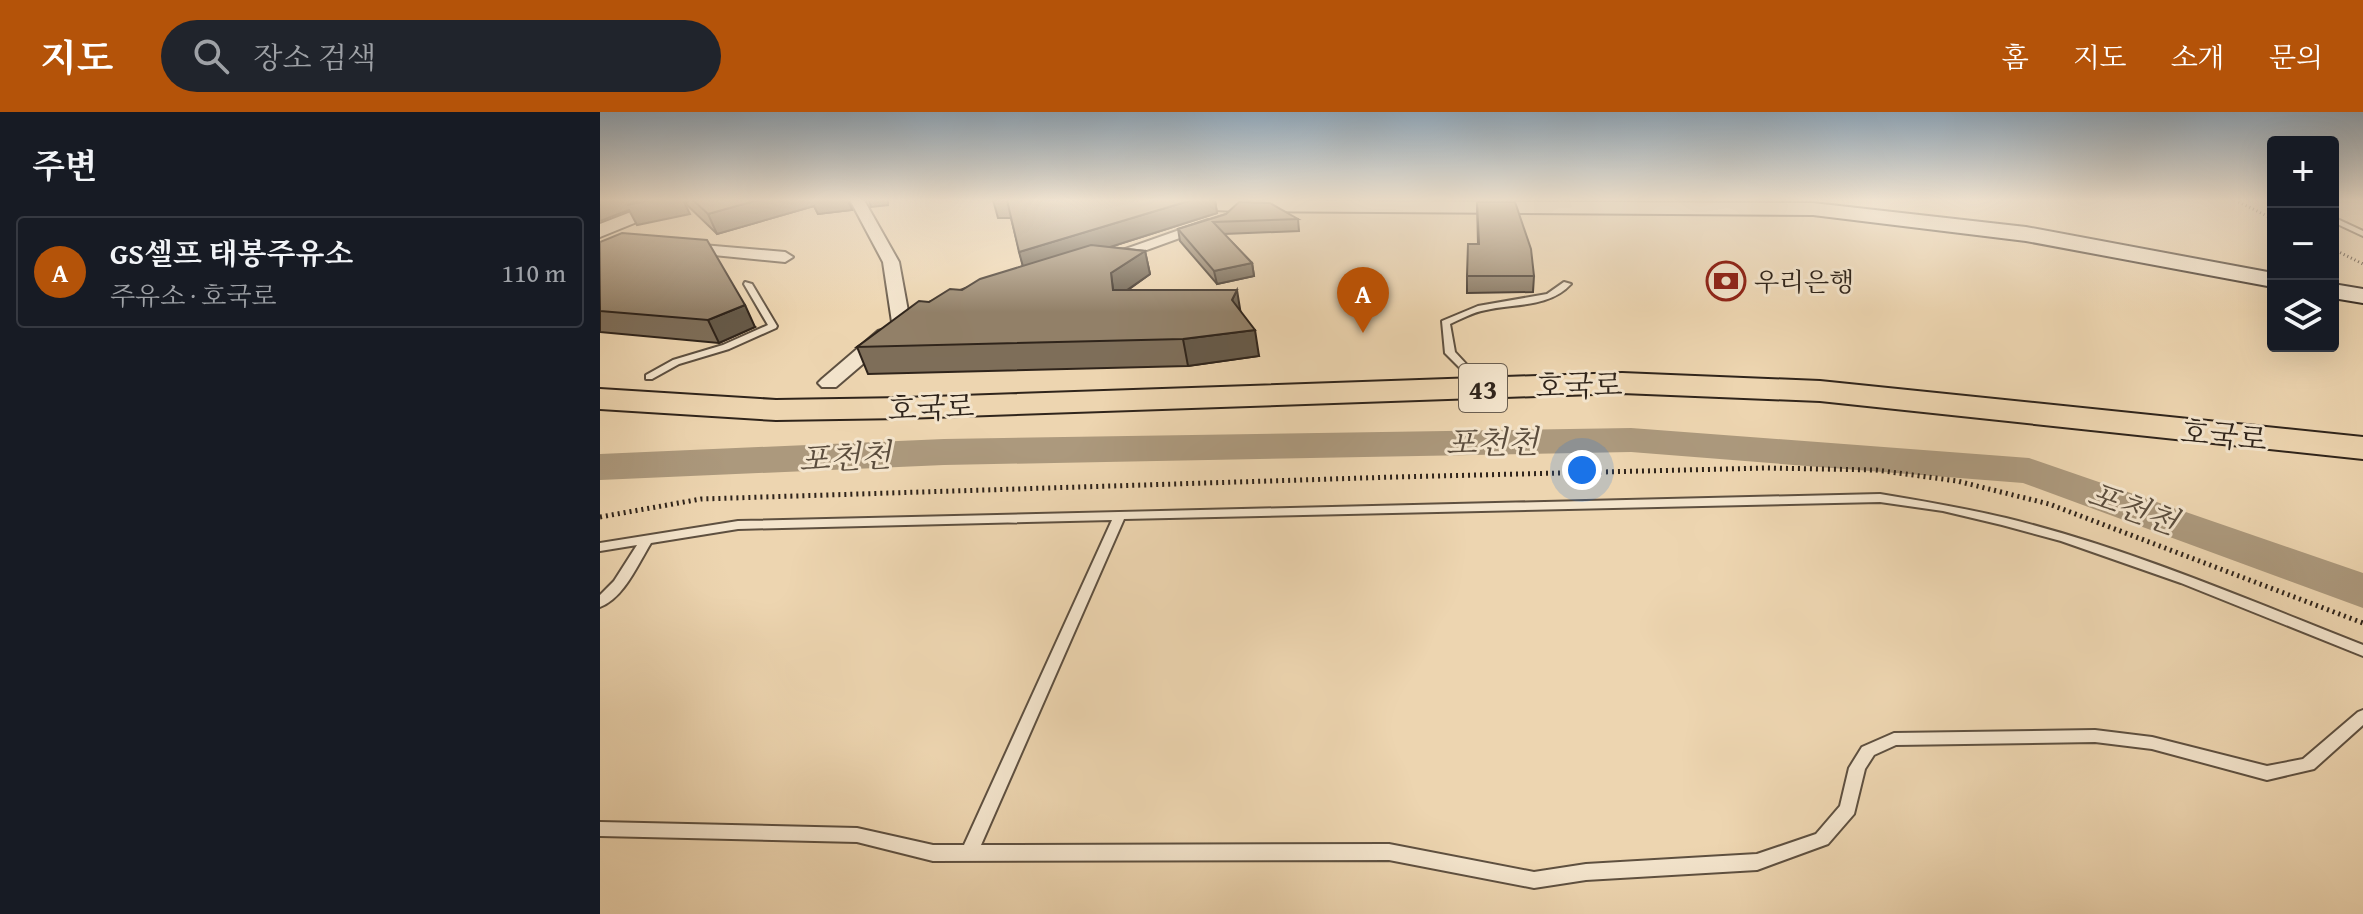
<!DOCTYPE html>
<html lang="ko">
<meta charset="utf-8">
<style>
body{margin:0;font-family:"Gentium Book Plus","Noto Serif KR",serif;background:#20242c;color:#f1f3f6}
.controls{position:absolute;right:24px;top:24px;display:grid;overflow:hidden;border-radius:8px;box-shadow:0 8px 32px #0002}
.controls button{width:72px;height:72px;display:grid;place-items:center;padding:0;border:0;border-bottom:2px solid #363941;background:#171b24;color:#f1f3f6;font:40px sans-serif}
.you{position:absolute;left:982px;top:358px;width:28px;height:28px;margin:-20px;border:6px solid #fff;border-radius:50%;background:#1a73e8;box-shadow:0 0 0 12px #1a73e833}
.badge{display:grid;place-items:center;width:52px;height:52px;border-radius:50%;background:#b45309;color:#fff;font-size:26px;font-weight:700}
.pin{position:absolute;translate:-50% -66px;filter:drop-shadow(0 2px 4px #0008)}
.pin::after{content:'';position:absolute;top:42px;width:28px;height:24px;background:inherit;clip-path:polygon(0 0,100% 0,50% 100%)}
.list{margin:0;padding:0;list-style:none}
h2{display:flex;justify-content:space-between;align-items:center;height:104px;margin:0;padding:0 32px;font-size:34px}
h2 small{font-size:26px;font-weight:400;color:#9ea1a6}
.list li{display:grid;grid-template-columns:52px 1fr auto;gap:24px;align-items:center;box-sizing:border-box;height:112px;margin:0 16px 16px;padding:0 16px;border:2px solid #363941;border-radius:8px}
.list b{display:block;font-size:30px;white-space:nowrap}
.list p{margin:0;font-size:26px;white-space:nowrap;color:#9ea1a6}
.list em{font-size:26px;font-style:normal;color:#9ea1a6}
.icon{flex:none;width:44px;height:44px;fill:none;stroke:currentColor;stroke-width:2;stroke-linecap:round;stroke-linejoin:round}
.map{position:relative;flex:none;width:1763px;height:802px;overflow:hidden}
header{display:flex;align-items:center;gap:48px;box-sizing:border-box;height:112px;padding:0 40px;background:#b45309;color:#fff}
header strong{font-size:38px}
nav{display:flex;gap:44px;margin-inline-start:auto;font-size:28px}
.search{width:560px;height:72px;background:#20242c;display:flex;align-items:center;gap:20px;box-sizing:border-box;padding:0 28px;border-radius:44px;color:#9ea1a6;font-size:30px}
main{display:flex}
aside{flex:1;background:#171b24}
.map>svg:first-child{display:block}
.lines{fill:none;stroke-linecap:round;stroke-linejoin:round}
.river{fill:#ac997d;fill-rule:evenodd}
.lane-casing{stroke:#5e5040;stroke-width:4}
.street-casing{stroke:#5e5040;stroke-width:4}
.secondary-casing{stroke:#2f241b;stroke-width:4}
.primary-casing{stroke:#2f241b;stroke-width:4}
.path-far1{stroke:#2f241b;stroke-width:3;stroke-dasharray:1 3;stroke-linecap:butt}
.path{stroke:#2f241b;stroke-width:5;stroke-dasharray:2 4;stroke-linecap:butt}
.lane{fill:#f3e4cc;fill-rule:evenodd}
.street{fill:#f3e4cc;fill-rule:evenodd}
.secondary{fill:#f3e4cc;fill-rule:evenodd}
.primary{fill:#edd5b0;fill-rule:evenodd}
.wall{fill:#7e6e59;stroke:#2f241b;stroke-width:2}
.shaded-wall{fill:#665a49;stroke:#2f241b;stroke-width:2}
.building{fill:#928068;stroke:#2f241b;stroke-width:2}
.labels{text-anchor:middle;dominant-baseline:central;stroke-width:6;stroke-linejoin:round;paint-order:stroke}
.far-poi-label{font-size:26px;fill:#2f241b;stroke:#f3e4cc;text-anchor:start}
.shield{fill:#f3e4cc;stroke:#6a5e50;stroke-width:2}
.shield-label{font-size:28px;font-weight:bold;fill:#2f241b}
.street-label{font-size:30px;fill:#2f241b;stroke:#f3e4cc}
.water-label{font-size:32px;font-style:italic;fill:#5b4d3d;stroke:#f3e4cc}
</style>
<header>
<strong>지도</strong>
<div class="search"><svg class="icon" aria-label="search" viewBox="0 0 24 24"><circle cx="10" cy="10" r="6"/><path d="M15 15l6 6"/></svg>장소 검색</div>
<nav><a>홈</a><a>지도</a><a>소개</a><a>문의</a></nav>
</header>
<main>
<aside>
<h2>주변<small></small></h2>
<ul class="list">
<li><span class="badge">A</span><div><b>GS셀프 태봉주유소</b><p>주유소 · 호국로</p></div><em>110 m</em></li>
</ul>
</aside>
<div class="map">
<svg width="1763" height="802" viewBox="0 0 1763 802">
<rect width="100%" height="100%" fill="#edd5b0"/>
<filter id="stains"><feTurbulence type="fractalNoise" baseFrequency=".0025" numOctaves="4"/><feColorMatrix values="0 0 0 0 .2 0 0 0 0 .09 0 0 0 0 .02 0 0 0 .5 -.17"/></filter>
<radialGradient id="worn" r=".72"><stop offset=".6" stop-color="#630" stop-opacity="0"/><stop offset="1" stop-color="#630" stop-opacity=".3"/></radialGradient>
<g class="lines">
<polygon class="river" points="1031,316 1429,346 1763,461 1763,496 1423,371 1031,340 344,353 0,368 0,342 344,327"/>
<g class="lane-casing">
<g id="lane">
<polygon points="1733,105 1763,119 1763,124 1733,110"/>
<polygon points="145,170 152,172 177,214 176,216 129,237 79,252 52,267 46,267 46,263 73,248 123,233 168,213 144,172"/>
<path d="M964 170 971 172C949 196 915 191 886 198 873 200 861 207 850 212L855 240 868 254V258H862L845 241 842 209 878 194 947 182Z"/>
<path d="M1280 382C1322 389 1364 396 1406 406 1529 436 1646 487 1763 533V544L1581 471 1461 429 1402 413 1343 399 1280 390 524 407 381 733 789 732 934 760 986 752 1157 742 1216 722 1240 694 1249 656 1262 635 1294 621 1495 618 1552 625 1667 654 1703 647 1758 600 1763 598V613L1714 657 1667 668 1552 637 1495 630 1296 633 1274 643 1265 657 1254 702 1228 732 1157 758 986 768 934 776 789 748 333 749 257 730 0 724V710L257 716 333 733H364L512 408 138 417 51 431C38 452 24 486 0 495V483L14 469 37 433 0 439V431L138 409Z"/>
</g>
</g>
<g class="street-casing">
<g id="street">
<polygon points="250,88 264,88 299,150 310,210 308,214 294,214 292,210 283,150"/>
<polygon points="608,108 621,111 508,152 496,152 494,148"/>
<polygon points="79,131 185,140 193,145 185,150 73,139 73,133"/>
<polygon points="285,217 295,223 292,227 236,275 222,275 218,271 222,267 278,219"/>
</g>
</g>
<g class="secondary-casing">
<g id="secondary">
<polygon points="62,88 91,88 0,125 0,112"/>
<polygon points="504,88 1213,91 1426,115 1673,161 1673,175 1426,129 1213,103 639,99 514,94"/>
<polygon points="1733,172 1763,177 1763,191 1733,186"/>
</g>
</g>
<g class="primary-casing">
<polygon id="primary" points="1022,261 1220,269 1763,325 1763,347 1220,289 1022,281 304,306 176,308 0,297 0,277 176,288 304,286"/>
</g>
<g class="path-far1">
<polyline points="1635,88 1673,107"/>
<polyline points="1733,137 1763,152"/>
</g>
<polyline class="path" points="0,405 101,387 795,365 1167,356 1276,358 1357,369 1449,392 1763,511"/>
<use href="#lane" class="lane"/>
<use href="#street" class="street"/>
<use href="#secondary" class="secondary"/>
<use href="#primary" class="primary"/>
</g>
<g class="wall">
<polygon points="85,88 248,88 252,98 218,102 214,94 117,122 87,93"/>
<polygon points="393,88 615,88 617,101 510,135 545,139 550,162 528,178 640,199 659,244 588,254 268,262 257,235 329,190 423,154 411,106 398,106"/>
<polygon points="877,90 934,164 933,180 867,181 867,164 878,132"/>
<polygon points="626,102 698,107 699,119 624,122 652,151 654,164 617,172 580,129 578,117"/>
<polygon points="0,130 155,215 119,231 0,220"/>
</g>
<g class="shaded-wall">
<polygon points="0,88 83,88 90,102 37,113 29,98 0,109"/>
<polygon points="158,88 248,88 252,98 218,102 214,94 117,122 108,102"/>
<polygon points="269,88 288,88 288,93 271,95"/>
<polygon points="592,88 615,88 617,101 425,162 419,140"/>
<polygon points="545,139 550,162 517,185 513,178 511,161"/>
<polygon points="652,151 654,164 617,172 614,159"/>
<polygon points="637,178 641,203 632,188"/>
<polygon points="145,193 155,215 119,231 108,208"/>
<polygon points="655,218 659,244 588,254 583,227"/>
</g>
<g class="building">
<polygon points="40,88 51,88 27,93"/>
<polygon points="93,88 158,88 108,102"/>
<polygon points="407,88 592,88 419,140"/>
<polygon points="639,90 670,91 698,107 613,110 652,151 614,159 578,117 626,102"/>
<polygon points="877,90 915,90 931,137 934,164 867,164 868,132 879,132"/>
<polygon points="22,121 107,128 145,193 108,208 0,199 0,130"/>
<polygon points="491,133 545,139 511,161 513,178 637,178 632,188 655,218 583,227 257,235 319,189 329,190 350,177 362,178 380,167"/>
</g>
<linearGradient id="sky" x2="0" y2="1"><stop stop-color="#90a9bd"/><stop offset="0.44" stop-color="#f7ecdb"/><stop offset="1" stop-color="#f7ecdb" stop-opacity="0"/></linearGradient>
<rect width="1763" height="200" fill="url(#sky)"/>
<defs>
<g id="bank-ring" transform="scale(2)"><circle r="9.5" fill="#f3e4cc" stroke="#8f2418" stroke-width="1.5"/><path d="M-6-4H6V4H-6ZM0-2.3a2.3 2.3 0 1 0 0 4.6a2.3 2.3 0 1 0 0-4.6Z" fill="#8f2418"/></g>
</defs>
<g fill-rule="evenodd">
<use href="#bank-ring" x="1126" y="169"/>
</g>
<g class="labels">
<g class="far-poi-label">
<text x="1154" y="169">우리은행</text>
</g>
<rect class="shield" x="859" y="252" width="48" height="48" rx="6"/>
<g class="shield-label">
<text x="883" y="276">43</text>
</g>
<g class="street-label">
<text transform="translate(979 273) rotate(-1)">호국로</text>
<text transform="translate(331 295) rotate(-2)">호국로</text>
<text transform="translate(1624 323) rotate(6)">호국로</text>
</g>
<g class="water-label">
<text transform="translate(892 330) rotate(-1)">포천천</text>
<text transform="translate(245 345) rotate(-3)">포천천</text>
<text transform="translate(1533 396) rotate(20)">포천천</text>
</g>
</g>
<rect width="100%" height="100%" filter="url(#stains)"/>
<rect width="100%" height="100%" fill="url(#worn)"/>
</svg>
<div class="controls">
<button>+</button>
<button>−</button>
<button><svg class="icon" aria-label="layers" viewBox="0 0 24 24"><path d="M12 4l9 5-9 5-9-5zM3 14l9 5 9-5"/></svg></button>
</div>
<div class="you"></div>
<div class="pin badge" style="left:763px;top:221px">A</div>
</div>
</main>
